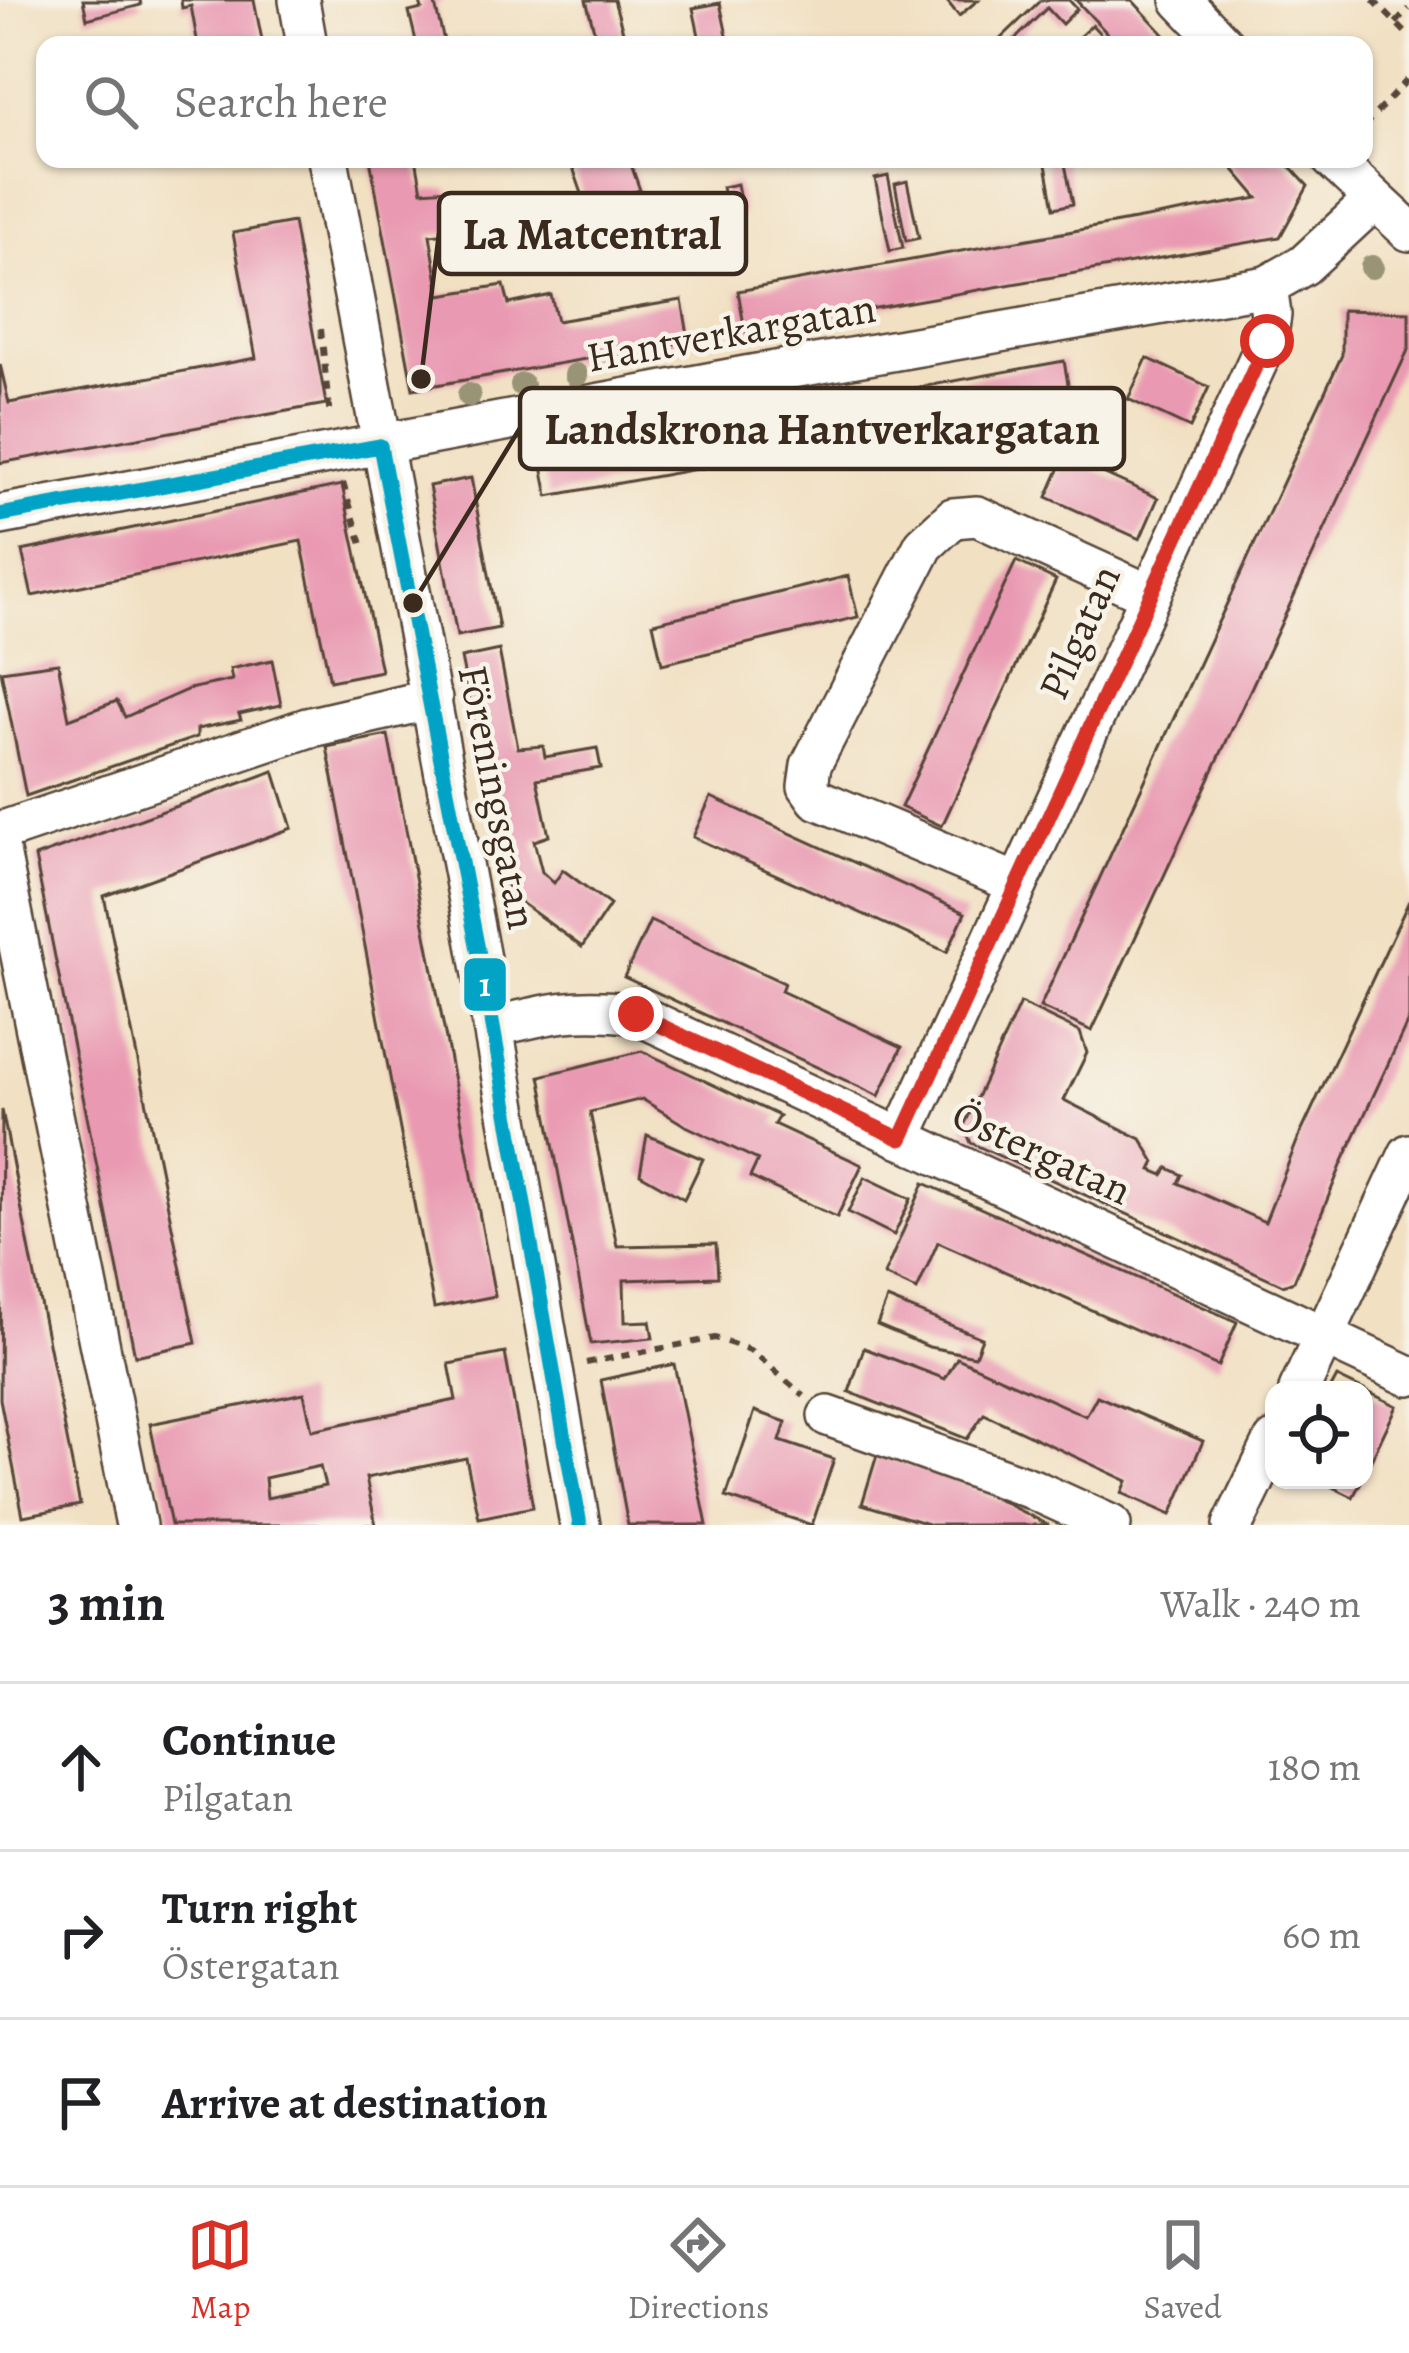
<!DOCTYPE html>
<meta charset="utf-8">
<style>
body{margin:0;font-family:Alegreya,serif;background:#f6f6f6;color:#202124}
.controls{position:absolute;right:36px;bottom:36px;display:grid;overflow:hidden;border-radius:24px;box-shadow:0 3px 9px #0004}
.controls button{width:108px;height:108px;display:grid;place-items:center;padding:0;border:0;border-bottom:3px solid #e0e0e0;background:#fff;color:#202124;font:60px sans-serif}
.stop{position:absolute;width:36px;height:36px;margin:-27px;border:9px solid #d93025;border-radius:50%;background:#fff}
.stop.end{background:#d93025;border-color:#fff;box-shadow:0 3px 12px #0008}
.list{margin:0;padding:0;list-style:none}
h2{display:flex;justify-content:space-between;align-items:center;height:156px;margin:0;padding:0 48px;font-size:51px}
h2 small{font-size:39px;font-weight:400;color:#757577}
.list li{display:grid;grid-template-columns:78px 1fr auto;gap:36px;align-items:center;box-sizing:border-box;height:168px;padding:0 48px;border-top:3px solid #e0e0e0}
.list b{display:block;font-size:45px;white-space:nowrap}
.list p{margin:0;font-size:39px;white-space:nowrap;color:#757577}
.list em{font-size:39px;font-style:normal;color:#757577}
.icon{flex:none;width:66px;height:66px;fill:none;stroke:currentColor;stroke-width:2;stroke-linecap:round;stroke-linejoin:round}
.map{position:relative;flex:none;width:1409px;height:1525px;overflow:hidden}
.search{position:absolute;background:#fff;box-shadow:0 3px 9px #0004;left:36px;right:36px;top:36px;height:132px;display:flex;align-items:center;gap:30px;box-sizing:border-box;padding:0 42px;border-radius:24px;color:#757577;font-size:45px}
.sheet{height:660px;background:#fff}
nav{display:flex;justify-content:space-around;align-items:center;box-sizing:border-box;height:168px;border-top:3px solid #e0e0e0;background:#fff;font-size:33px;color:#757577}
nav a{display:grid;justify-items:center;gap:6px}
nav .on{color:#d93025}
.map>svg:first-child{display:block}
.building{fill:#e99ab2;fill-rule:evenodd}
.lines{fill:none;stroke-linecap:round;stroke-linejoin:round}
.minor-casing{stroke:#564537;stroke-width:44}
.path{stroke:#564537;stroke-width:6;stroke-dasharray:9 9;stroke-linecap:butt}
.minor{stroke:#fff;stroke-width:39}
.bus-1-casing{stroke:#f7f3e8;stroke-width:24}
.bus-1{stroke:#03a3c5;stroke-width:15}
.tree{fill:#9a9477}
.route{stroke:#d93025;stroke-width:15}
.labels{text-anchor:middle;dominant-baseline:central;stroke-width:9;stroke-linejoin:round;paint-order:stroke}
.street-label{font-size:42px;fill:#3b2a1e;stroke:#f7f3e8}
.leader{fill:none;stroke:#3b2a1e;stroke-width:4.5}
.callout-dot{fill:#3b2a1e;stroke:#f7f3e8;stroke-width:4.5}
.callout{fill:#f7f3e8;stroke:#3b2a1e;stroke-width:4.5}
.callout-label{font-size:45px;text-anchor:middle;font-weight:bold;fill:#3b2a1e}
.line-badge{stroke:#f7f3e8;stroke-width:4.5}
.badge-label{font-size:33px;text-anchor:middle;font-weight:bold;fill:#fff}
</style>
<div class="map">
<svg width="1409" height="1525" viewBox="0 0 1409 1525">
<rect width="100%" height="100%" fill="#f7f3e8"/>
<filter id="ink" filterUnits="userSpaceOnUse"><feTurbulence type="fractalNoise" baseFrequency=".00833" numOctaves="2"/><feDisplacementMap in="SourceGraphic" scale="24" xChannelSelector="R" yChannelSelector="G"/><feConvolveMatrix kernelMatrix="1 2 1 2 8 2 1 2 1" color-interpolation-filters="sRGB"/></filter>
<filter id="wash" filterUnits="userSpaceOnUse"><feTurbulence type="fractalNoise" baseFrequency=".004" numOctaves="4" result="noise"/><feDisplacementMap in="SourceGraphic" scale="48" xChannelSelector="R" yChannelSelector="G"/><feGaussianBlur stdDeviation="2.7" result="paint"/><feColorMatrix in="noise" values="0 0 0 0 0 0 0 0 0 0 0 0 0 0 0 0 0 1.4 0 .05"/><feComposite in="paint" operator="in"/></filter>
<g filter="url(#wash)">
<rect width="100%" height="100%" fill="#f1e0c2"/>
<g id="blocks">
<g class="building">
<polygon points="83,0 140,0 141,5 87,19"/>
<polygon points="181,0 254,0 263,45 198,45 191,6 182,8"/>
<polygon points="419,0 447,0 435,5 445,45 417,45 409,12 422,9"/>
<polygon points="586,0 614,0 625,39 598,45"/>
<polygon points="946,0 978,0 959,16"/>
<polygon points="1041,0 1069,0 1077,9 1062,24 1047,8 1009,45 994,45"/>
<polygon points="1076,0 1132,0 1174,45 1118,45"/>
<polygon points="720,3 729,45 701,45 693,8"/>
<polygon points="1092,25 1104,38 1097,45 1070,45"/>
<polygon points="370,159 416,159 422,191 448,189 457,232 430,235 440,295 504,285 509,304 551,295 557,321 682,300 689,341 413,389"/>
<polygon points="570,159 629,159 640,190 587,208"/>
<polygon points="1045,159 1064,159 1073,204 1054,208"/>
<polygon points="1225,159 1283,159 1308,186 1280,237 745,331 738,291 1258,198"/>
<polygon points="888,176 903,248 890,251 875,179"/>
<polygon points="907,181 919,238 906,241 895,184"/>
<polygon points="737,184 743,214 728,217 722,187"/>
<polygon points="293,222 326,404 0,463 0,364 9,403 256,358 233,233"/>
<polygon points="1342,310 1409,312 1409,348 1092,1031 1040,1007 1342,355"/>
<polygon points="1147,358 1209,387 1190,428 1128,399"/>
<polygon points="1064,361 1071,401 548,496 540,456"/>
<polygon points="1065,456 1158,498 1140,539 1047,497"/>
<polygon points="471,478 499,628 457,636 429,486"/>
<polygon points="342,485 381,671 330,681 301,541 32,596 22,551"/>
<polygon points="1016,561 1056,580 942,826 901,807"/>
<polygon points="848,576 858,617 662,664 653,623"/>
<polygon points="499,650 518,748 543,746 545,757 597,748 601,768 537,779 549,836 534,841 542,872 554,883 563,870 610,905 582,947 509,894 461,658"/>
<polygon points="272,660 281,705 239,714 241,720 197,729 197,737 26,796 1,671 58,663 69,719 117,701 125,717 189,689 232,680 230,669"/>
<polygon points="388,735 495,1296 434,1308 327,747"/>
<polygon points="274,771 292,828 104,896 196,1343 135,1356 35,857"/>
<polygon points="711,797 965,913 947,952 693,837"/>
<polygon points="1409,901 1409,1019 1343,1161 1294,1281 1283,1285 971,1143 964,1126 1020,1003 1080,1032 1087,1053 1064,1100 1141,1139 1155,1162 1151,1170 1163,1175 1168,1168 1182,1175 1178,1183 1265,1222 1298,1139"/>
<polygon points="650,921 784,983 781,991 902,1047 879,1096 624,977"/>
<polygon points="642,1051 779,1116 774,1124 862,1165 837,1217 750,1177 758,1160 684,1125 642,1099 590,1112 617,1246 716,1244 718,1277 624,1280 625,1322 650,1321 653,1338 591,1344 540,1076"/>
<polygon points="2,1110 80,1505 23,1516 0,1399"/>
<polygon points="647,1135 703,1159 684,1199 640,1174"/>
<polygon points="865,1177 911,1199 894,1235 848,1212"/>
<polygon points="924,1183 1237,1322 1218,1366 938,1242 917,1290 884,1275"/>
<polygon points="887,1299 982,1338 975,1356 929,1347 877,1325"/>
<polygon points="864,1348 945,1379 957,1358 1086,1416 1097,1396 1203,1441 1171,1515 1122,1493 1127,1481 984,1414 967,1439 849,1392"/>
<path d="M505 1353 533 1507 479 1518 466 1458 366 1478 376 1525H171L150 1424 304 1393 312 1430 456 1400 449 1364ZM320 1466 325 1486 267 1498 265 1478Z"/>
<polygon points="674,1364 707,1525 628,1525 601,1380"/>
<polygon points="1337,1377 1364,1390 1330,1390"/>
<polygon points="1364,1390 1397,1406 1364,1475"/>
<polygon points="755,1411 786,1422 780,1441 834,1459 812,1525 726,1497"/>
<polygon points="877,1455 966,1484 1049,1525 931,1525 862,1504"/>
<polygon points="1318,1480 1362,1480 1353,1497"/>
</g>
</g>
</g>
<g filter="url(#ink)">
<use href="#blocks" fill-opacity="0" stroke="#564537" stroke-width="3"/>
<g class="lines">
<g class="minor-casing">
<g id="minor">
<polyline points="299,0 307,45"/>
<polyline points="1181,0 1224,45"/>
<polyline points="328,159 493,1027 580,1525"/>
<polyline points="1332,159 1409,231"/>
<polyline points="0,515 746,376 1267,286"/>
<polyline points="0,832 307,728 432,699"/>
<polyline points="0,852 136,1525"/>
<polyline points="1018,884 817,799 808,786 811,765 924,545 953,518 977,516 1148,594"/>
<path d="M493 1027C549 1013 578 1006 636 1014L1409 1376"/>
<polyline points="901,1139 1267,341 1271,315 1267,286 1304,265 1373,201"/>
<polyline points="1299,1390 1409,1154"/>
<polyline points="828,1416 1032,1489 1111,1525"/>
<polyline points="1233,1525 1274,1441"/>
</g>
</g>
<g class="path">
<polyline points="1373,0 1409,36"/>
<polyline points="1396,23 1409,9"/>
<polyline points="1364,126 1409,78"/>
<polyline points="321,329 330,418"/>
<polyline points="343,483 364,551"/>
<polyline points="586,1363 715,1338 750,1350 804,1396"/>
</g>
<use href="#minor" class="minor"/>
<g class="bus-1-casing">
<g id="bus-1">
<polyline points="380,446 493,1027 580,1525"/>
<polyline points="0,515 380,446"/>
</g>
</g>
<use href="#bus-1" class="bus-1"/>
</g>
<g class="tree">
<circle cx="1372" cy="267" r="12"/>
<circle cx="576" cy="375" r="12"/>
<circle cx="522" cy="385" r="12"/>
<circle cx="469" cy="395" r="12"/>
</g>
</g>
<g class="lines" filter="url(#ink)">
<polyline class="route" points="636,1014 901,1139 1267,341"/>
</g>
<g class="labels">
<g class="street-label">
<text transform="translate(731 332) rotate(-10)">Hantverkargatan</text>
<text transform="translate(1079 632) rotate(-66)">Pilgatan</text>
<text transform="translate(498 797) rotate(79)">Föreningsgatan</text>
<text transform="translate(1042 1152) rotate(25)">Östergatan</text>
</g>
</g>
<path class="leader" d="M421 379L439 233M413 603L520 428"/>
<g class="callout-dot">
<circle cx="421" cy="379" r="12"/>
<circle cx="413" cy="603" r="12"/>
</g>
<g class="callout">
<rect x="439" y="193" width="307" height="81" rx="12"/>
<rect x="520" y="388" width="604" height="81" rx="12"/>
</g>
<g class="callout-label">
<text x="592" y="249">La Matcentral</text>
<text x="822" y="444">Landskrona Hantverkargatan</text>
</g>
<rect class="line-badge" x="462" y="956" width="46" height="57" rx="12" fill="#03a3c5"/>
<g class="badge-label">
<text x="485" y="996">1</text>
</g>
</svg>
<div class="controls">
<button><svg class="icon" aria-label="locate" viewBox="0 0 24 24"><circle cx="12" cy="12" r="6"/><path d="M12 2v4M12 18v4M2 12h4M18 12h4"/></svg></button>
</div>
<div class="stop" style="left:1267px;top:341px"></div>
<div class="stop end" style="left:636px;top:1014px"></div>
<div class="search"><svg class="icon" aria-label="search" viewBox="0 0 24 24"><circle cx="10" cy="10" r="6"/><path d="M15 15l6 6"/></svg>Search here</div>
</div>
<section class="sheet">
<h2>3 min<small>Walk · 240 m</small></h2>
<ul class="list">
<li><svg class="icon" aria-label="ahead" viewBox="0 0 24 24"><path d="M12 20V5M6 11l6-6 6 6"/></svg><div><b>Continue</b><p>Pilgatan</p></div><em>180 m</em></li>
<li><svg class="icon" aria-label="right" viewBox="0 0 24 24"><path d="M7 20v-9h11M14 6l5 5-5 5"/></svg><div><b>Turn right</b><p>Östergatan</p></div><em>60 m</em></li>
<li><svg class="icon" aria-label="arrive" viewBox="0 0 24 24"><path d="M6 21V4h12l-3 4 3 4H6"/></svg><div><b>Arrive at destination</b></div></li>
</ul>
</section>
<nav>
<a class="on"><svg class="icon" aria-label="map" viewBox="0 0 24 24"><path d="M3 6l6-2 6 2 6-2v14l-6 2-6-2-6 2zM9 4v14M15 6v14"/></svg>Map</a>
<a><svg class="icon" aria-label="directions" viewBox="0 0 24 24"><path d="M12 3l9 9-9 9-9-9zM9 14v-3h6M13 9l2 2-2 2"/></svg>Directions</a>
<a><svg class="icon" aria-label="saved" viewBox="0 0 24 24"><path d="M7 4h10v16l-5-4-5 4z"/></svg>Saved</a>
</nav>
